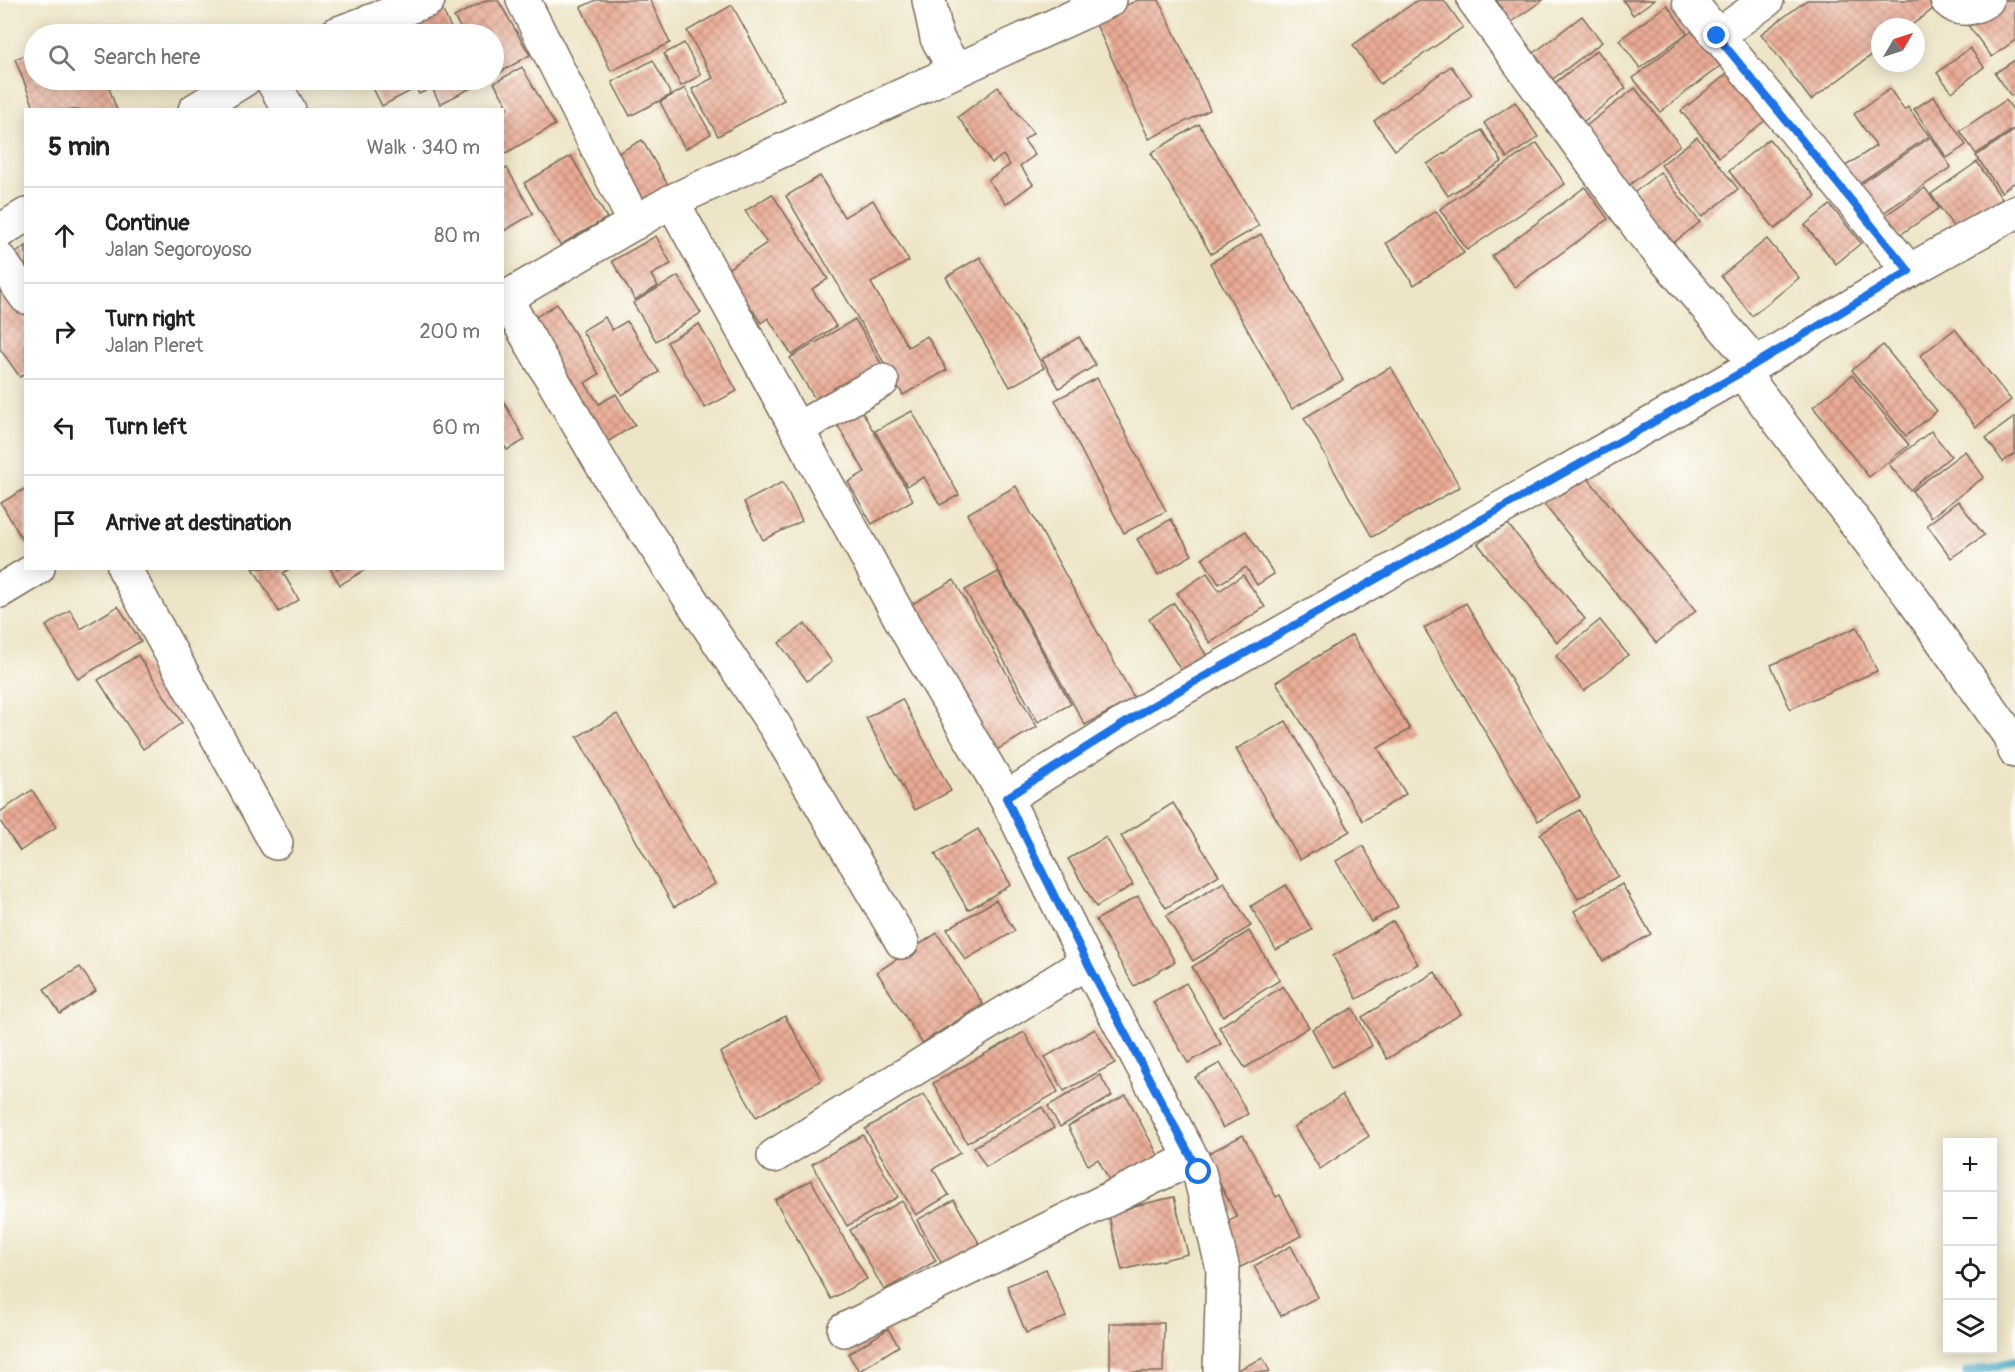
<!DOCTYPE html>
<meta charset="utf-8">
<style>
body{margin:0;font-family:Pangolin,sans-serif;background:#f6f6f6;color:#202124}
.controls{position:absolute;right:18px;bottom:18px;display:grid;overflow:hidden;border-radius:0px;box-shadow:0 3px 15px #0003}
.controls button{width:54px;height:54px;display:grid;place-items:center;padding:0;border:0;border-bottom:2px solid #e0e0e0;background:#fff;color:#202124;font:30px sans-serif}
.compass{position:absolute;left:1871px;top:18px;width:54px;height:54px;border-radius:50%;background:#fff;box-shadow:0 3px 15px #0003;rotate:51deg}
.stop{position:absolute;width:18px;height:18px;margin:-14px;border:4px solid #1a73e8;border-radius:50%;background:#fff}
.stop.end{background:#1a73e8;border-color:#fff;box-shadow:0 2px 6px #0008}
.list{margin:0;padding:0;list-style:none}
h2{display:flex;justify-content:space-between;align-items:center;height:78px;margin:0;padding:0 24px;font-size:26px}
h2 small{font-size:20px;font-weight:400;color:#757577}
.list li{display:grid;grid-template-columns:39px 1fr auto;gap:18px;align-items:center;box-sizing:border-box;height:96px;padding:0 24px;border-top:2px solid #e0e0e0}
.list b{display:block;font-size:22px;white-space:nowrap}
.list p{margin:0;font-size:20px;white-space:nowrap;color:#757577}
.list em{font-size:20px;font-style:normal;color:#757577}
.icon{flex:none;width:33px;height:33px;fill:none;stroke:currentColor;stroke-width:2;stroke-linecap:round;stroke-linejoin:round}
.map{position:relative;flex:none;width:2015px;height:1372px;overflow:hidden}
.search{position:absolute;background:#fff;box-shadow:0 3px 15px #0003;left:24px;top:24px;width:480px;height:66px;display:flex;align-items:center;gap:15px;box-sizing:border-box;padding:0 21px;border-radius:33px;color:#757577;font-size:22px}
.panel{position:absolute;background:#fff;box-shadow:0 3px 15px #0003;left:24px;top:108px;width:480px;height:462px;border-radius:0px}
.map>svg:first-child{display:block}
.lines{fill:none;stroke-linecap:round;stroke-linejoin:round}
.stream{stroke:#45a8c5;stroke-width:10}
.building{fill:url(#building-cross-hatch)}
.minor-casing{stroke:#7a6b5a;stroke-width:36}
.major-casing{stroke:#7a6b5a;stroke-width:36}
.minor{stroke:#fff;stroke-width:33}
.major{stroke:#fff;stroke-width:33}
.route{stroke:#1a73e8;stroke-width:8}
</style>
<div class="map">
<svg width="2015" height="1372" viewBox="0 0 2015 1372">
<defs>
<pattern id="building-cross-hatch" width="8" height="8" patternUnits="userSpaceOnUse" patternTransform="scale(1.5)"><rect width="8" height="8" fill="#eaab95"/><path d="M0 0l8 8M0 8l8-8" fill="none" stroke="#bf8b79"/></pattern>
</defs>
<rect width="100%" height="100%" fill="#fdfcf7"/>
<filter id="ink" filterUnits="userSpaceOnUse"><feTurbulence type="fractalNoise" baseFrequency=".0167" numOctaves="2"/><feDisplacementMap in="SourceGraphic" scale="12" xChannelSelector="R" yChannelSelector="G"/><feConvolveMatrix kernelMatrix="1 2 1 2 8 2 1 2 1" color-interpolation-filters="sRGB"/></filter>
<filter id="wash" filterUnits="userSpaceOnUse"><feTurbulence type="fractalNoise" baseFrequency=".008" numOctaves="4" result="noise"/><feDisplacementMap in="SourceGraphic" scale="24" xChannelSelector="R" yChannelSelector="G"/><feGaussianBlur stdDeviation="1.35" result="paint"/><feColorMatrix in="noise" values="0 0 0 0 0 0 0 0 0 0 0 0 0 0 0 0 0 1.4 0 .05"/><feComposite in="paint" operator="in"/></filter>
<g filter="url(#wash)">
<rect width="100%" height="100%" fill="#eee5c8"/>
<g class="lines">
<polyline class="stream" points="1967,1372 2015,1361"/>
</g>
<g id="blocks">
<g class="building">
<polygon points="486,0 498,0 530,55 494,76 494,34 464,34 454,17"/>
<polygon points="596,0 650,0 670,43 611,71 581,7"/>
<polygon points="1138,0 1159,0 1210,110 1149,139 1094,20"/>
<polygon points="1418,0 1444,0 1463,27 1380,84 1353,45"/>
<polygon points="1496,0 1543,0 1511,22"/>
<polygon points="1623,0 1654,0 1633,15"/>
<polygon points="1807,0 1932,0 1937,6 1909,27 1880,27 1880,49 1811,100 1761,34"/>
<polygon points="1999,0 2015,0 2015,40 1992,57 1967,24"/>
<polygon points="732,5 784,100 718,136 692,89 713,78 687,31"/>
<polygon points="1667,5 1687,33 1640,68 1619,40"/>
<polygon points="441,7 454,34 386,34"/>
<polygon points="1582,16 1602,42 1550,81 1530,56"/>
<polygon points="1692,31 1720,66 1660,112 1633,78"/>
<polygon points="684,43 701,75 681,86 664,54"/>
<polygon points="1970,48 1984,67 1952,92 1937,73"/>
<polygon points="1597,50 1626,88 1579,125 1550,87"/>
<polygon points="34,52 34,80 106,80 117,110 35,110 15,59"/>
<polygon points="653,60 671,95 630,116 612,82"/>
<polygon points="2015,60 2015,93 2011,96 1995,73"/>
<polygon points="1451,66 1472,95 1395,150 1374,121"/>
<polygon points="522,67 555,125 506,153 502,146 502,112 509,108 494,83"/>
<polygon points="1729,72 1767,119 1719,157 1681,111"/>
<polygon points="369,80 477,80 479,84 440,104 432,88 419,94 416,88 382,106"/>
<polygon points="998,87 1033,133 1024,140 1035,155 1020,166 1033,184 1006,204 988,180 1010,165 1003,155 992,163 958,117"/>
<polygon points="685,88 711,134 685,149 660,102"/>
<polygon points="1635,88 1680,145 1623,190 1577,133"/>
<polygon points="1890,89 1904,110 1908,107 1929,136 1856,185 1844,167 1876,146 1854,114"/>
<polygon points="1934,96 1966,145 1947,158 1914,109"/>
<polygon points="2006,100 2015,113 2015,128 1976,154 1960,131"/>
<polygon points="1515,102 1538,137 1507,158 1484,123"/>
<polygon points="1199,124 1259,226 1211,254 1151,153"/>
<polygon points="1482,130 1502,162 1448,196 1427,164"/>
<polygon points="2015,130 2015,182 2001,192 1976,156"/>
<polygon points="1697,137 1738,189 1702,217 1661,165"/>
<polygon points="1931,137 1951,167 1880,215 1859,185"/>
<polygon points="1769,139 1816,196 1775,229 1729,171"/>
<polygon points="642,140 671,190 638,208 609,158"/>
<polygon points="1537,143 1565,184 1467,250 1440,209"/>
<polygon points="571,156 607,218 560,245 524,183"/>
<polygon points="1977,162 2002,199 1956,231 1931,194"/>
<polygon points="507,168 533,214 502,232 502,171"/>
<polygon points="1660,172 1700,222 1664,250 1625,200"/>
<polygon points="820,176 844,217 873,200 909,261 871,283 908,347 927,336 947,370 903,395 786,196"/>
<polygon points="1585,187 1608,219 1515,287 1492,256"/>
<polygon points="1925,188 1939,208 1894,239 1880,219"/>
<polygon points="772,194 828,279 812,289 836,326 792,355 768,318 761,323 726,270 767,243 745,211"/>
<polygon points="1830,205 1861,243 1836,264 1805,225"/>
<polygon points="1436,211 1464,253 1414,285 1386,243"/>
<polygon points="1261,234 1343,380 1292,409 1210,263"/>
<polygon points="656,236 671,264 651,275 658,286 635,300 612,261"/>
<polygon points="1767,239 1799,278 1752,316 1721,276"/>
<polygon points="26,246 26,285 8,258"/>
<polygon points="980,257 1044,368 1010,387 946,277"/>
<polygon points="678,276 701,313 656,341 633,303"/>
<polygon points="0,283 26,309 26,373 20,377 0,349"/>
<polygon points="557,304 599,374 585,383 599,404 616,394 635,425 599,447 524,324"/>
<polygon points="605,317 612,330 627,321 659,372 622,395 582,331"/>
<polygon points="855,319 885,370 821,409 790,358"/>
<polygon points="699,324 737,391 705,408 667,342"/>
<polygon points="1955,329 2011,400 1976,427 1920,356"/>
<polygon points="1079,337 1096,365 1059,388 1042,359"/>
<polygon points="1883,345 1937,411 1906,436 1852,370"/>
<polygon points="1391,367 1460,487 1372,537 1304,418"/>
<polygon points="1852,375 1909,445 1869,477 1813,407"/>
<polygon points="1097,378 1166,511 1124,533 1055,400"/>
<polygon points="502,399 525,440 507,450 502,443"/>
<polygon points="856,401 913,500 872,524 848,482 865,472 831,414"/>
<polygon points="912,411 959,495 940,505 924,477 907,486 875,431"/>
<polygon points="2015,417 2015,453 2003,462 1986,438"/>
<polygon points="1931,431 1951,456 1910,490 1889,464"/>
<polygon points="1965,451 1984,477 1931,517 1912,491"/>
<polygon points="1582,471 1696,611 1656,643 1543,503"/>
<polygon points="783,482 802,521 763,540 744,502"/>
<polygon points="1016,486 1134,698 1085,725 967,514"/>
<polygon points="26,488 26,546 1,503"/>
<polygon points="1958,501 1984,535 1951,558 1927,525"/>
<polygon points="1171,519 1192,555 1158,575 1137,539"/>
<polygon points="1506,522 1585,619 1557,642 1478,544"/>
<polygon points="1246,531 1274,574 1257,585 1246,567 1219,584 1202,558"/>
<polygon points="253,568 291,568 283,573 299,600 279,612"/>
<polygon points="330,568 368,568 340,585"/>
<polygon points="998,572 1071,704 1038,722 965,590"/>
<polygon points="1207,573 1219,591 1243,575 1265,607 1210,643 1177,593"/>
<polygon points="954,580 1037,727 993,752 910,605"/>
<polygon points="1174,603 1210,661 1185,677 1149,619"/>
<polygon points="1466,603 1580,797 1538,821 1424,628"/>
<polygon points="118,606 141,641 78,679 46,626 70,610 81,629"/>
<polygon points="1600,620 1628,655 1584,691 1556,656"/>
<polygon points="805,624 832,662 807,681 779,643"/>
<polygon points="1857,627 1877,671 1790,709 1771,665"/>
<polygon points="1352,635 1410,729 1378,748 1406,794 1363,821 1276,682"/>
<polygon points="138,655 182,723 143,749 98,680"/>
<polygon points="902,699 951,791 915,810 866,718"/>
<polygon points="617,714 715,884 674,907 577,737"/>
<polygon points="1286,721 1350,831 1300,860 1236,749"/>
<polygon points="32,790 56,827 20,851 0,821 0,812"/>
<polygon points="1173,803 1219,875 1166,908 1121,836"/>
<polygon points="1579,810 1618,876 1578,899 1540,834"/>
<polygon points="978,829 1011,885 968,910 935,854"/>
<polygon points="1106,837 1133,885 1096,907 1068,859"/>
<polygon points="1363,846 1398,907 1371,922 1336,861"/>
<polygon points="1224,882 1251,926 1193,961 1166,916"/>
<polygon points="1622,884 1651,934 1603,961 1574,911"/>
<polygon points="1286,885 1312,930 1276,950 1251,906"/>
<polygon points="1138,896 1175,962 1134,986 1096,920"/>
<polygon points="996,900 1015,931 965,960 947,929"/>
<polygon points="1393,921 1418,964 1357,999 1333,956"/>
<polygon points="1249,931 1280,980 1223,1016 1192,967"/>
<polygon points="937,933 983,1004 922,1043 877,972"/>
<polygon points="80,967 96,991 60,1014 44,989"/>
<polygon points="1435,972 1461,1014 1387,1059 1362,1017"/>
<polygon points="1186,983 1221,1044 1188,1063 1153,1002"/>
<polygon points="1283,986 1309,1027 1245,1068 1219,1027"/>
<polygon points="1353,1008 1372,1046 1332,1067 1312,1029"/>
<polygon points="785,1016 822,1080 756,1117 720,1053"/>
<polygon points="1095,1029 1115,1063 1064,1091 1045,1057"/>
<polygon points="1024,1032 1058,1092 967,1143 933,1083"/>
<polygon points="1220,1063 1248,1114 1223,1128 1195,1077"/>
<polygon points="1100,1075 1112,1096 1060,1127 1048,1106"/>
<polygon points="924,1094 960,1153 933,1169 949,1195 916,1215 865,1129"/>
<polygon points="1126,1095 1160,1159 1111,1184 1098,1159 1088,1165 1068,1126"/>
<polygon points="1342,1095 1369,1136 1320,1169 1294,1127"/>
<polygon points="1042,1107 1054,1128 986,1167 974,1147"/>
<polygon points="863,1135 898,1197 847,1226 812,1164"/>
<polygon points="1243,1135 1276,1197 1280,1195 1301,1236 1241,1267 1219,1226 1237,1217 1205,1155"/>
<polygon points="811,1180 867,1279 831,1299 775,1200"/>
<polygon points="1174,1197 1188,1254 1122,1270 1108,1212"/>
<polygon points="954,1200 982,1248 945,1269 917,1220"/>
<polygon points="902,1201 936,1261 884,1290 850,1230"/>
<polygon points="1291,1246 1318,1297 1281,1316 1254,1266"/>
<polygon points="1046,1269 1066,1317 1026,1333 1007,1286"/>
<polygon points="1110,1323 1164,1323 1163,1372 1110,1372"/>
<polygon points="888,1329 899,1346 859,1371 848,1354"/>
<polygon points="1263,1358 1270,1372 1233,1372"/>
</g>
</g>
</g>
<g filter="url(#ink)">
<use href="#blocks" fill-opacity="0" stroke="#7a6b5a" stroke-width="1.5"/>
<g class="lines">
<g class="minor-casing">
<g id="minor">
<polyline points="523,0 635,223"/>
<polyline points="929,0 937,38 956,71"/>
<polyline points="1474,0 1646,237 1755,363"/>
<polyline points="1689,0 1909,271"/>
<path d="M1947 0C1960 13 1973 9 1987 0"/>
<polyline points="336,34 428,0"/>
<polyline points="1717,36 1767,0"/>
<polyline points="272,80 289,110"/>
<polyline points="195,110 244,80"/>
<polyline points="672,201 910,636 1006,798"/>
<polyline points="0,231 26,215"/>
<polyline points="0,260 26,297"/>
<polyline points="505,298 608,475 775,726 902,942"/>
<polyline points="502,300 672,201 1110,0"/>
<polyline points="1742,372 1910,595 2009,735 2015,751"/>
<polyline points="797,429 882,381"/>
<polyline points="124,568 276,843"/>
<polyline points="0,591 38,568"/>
<polyline points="774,1156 1087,962"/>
<polyline points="844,1330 1192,1158"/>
</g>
</g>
<g class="major-casing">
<polyline id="major" points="1220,1372 1223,1269 1199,1172 1087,962 1006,798 1152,706 1742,372 1909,271 2015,212"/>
</g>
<use href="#minor" class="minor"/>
<use href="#major" class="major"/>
</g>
</g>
<g class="lines" filter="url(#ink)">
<polyline class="route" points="1199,1172 1087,962 1006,798 1152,706 1742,372 1909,271 1717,36"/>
</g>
</svg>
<div class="controls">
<button>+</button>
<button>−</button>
<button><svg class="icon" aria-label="locate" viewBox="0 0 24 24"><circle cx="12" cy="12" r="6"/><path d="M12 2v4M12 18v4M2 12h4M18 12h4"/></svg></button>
<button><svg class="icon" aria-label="layers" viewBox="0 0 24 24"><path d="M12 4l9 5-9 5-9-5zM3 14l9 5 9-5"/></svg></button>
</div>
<svg class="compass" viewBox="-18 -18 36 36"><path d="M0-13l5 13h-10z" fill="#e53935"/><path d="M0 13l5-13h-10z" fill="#757577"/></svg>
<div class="stop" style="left:1199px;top:1172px"></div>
<div class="stop end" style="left:1717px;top:36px"></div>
<div class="search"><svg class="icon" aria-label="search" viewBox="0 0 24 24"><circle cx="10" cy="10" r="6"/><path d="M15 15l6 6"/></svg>Search here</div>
<section class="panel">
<h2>5 min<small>Walk · 340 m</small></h2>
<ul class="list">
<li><svg class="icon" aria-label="ahead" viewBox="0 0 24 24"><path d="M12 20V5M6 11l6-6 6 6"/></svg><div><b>Continue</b><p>Jalan Segoroyoso</p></div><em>80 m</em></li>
<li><svg class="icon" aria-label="right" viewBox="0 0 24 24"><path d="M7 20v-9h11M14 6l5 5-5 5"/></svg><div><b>Turn right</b><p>Jalan Pleret</p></div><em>200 m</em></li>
<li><svg class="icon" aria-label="left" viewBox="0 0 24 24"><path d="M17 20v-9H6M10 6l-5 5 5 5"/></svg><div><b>Turn left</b></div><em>60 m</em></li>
<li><svg class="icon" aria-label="arrive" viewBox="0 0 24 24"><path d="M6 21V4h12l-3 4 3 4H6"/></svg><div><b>Arrive at destination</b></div></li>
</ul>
</section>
</div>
